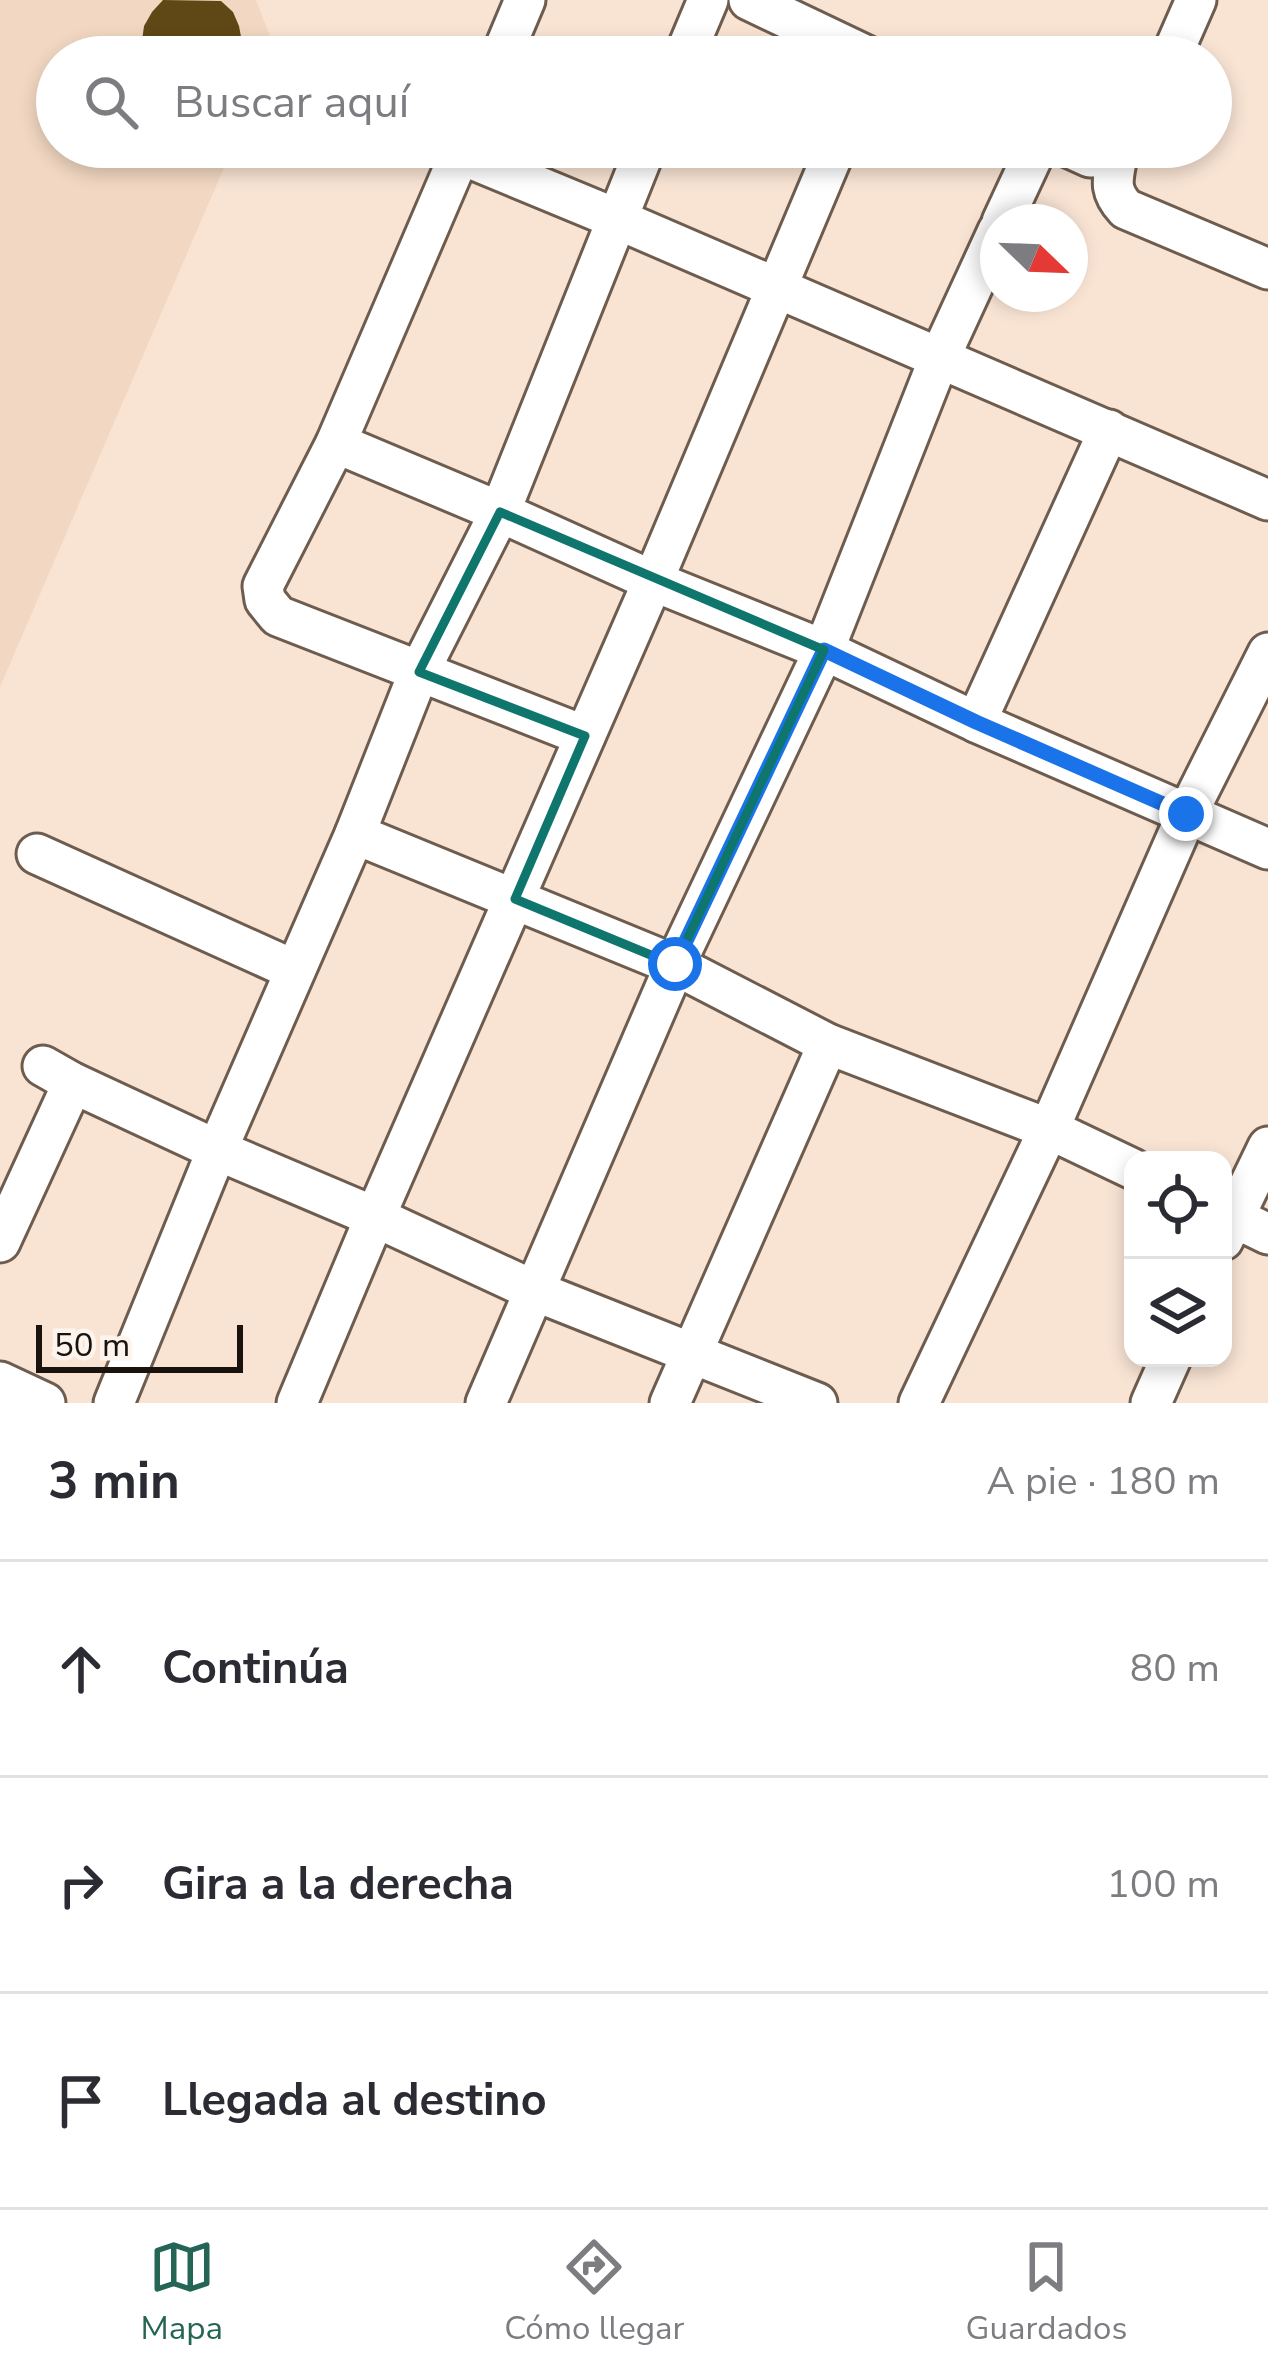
<!DOCTYPE html>
<html lang="es">
<meta charset="utf-8">
<style>
body{margin:0;font-family:"Nunito Sans",sans-serif;background:#f2f2f3;color:#2b2b33}
.controls{position:absolute;right:36px;bottom:36px;display:grid;overflow:hidden;border-radius:24px;box-shadow:0 6px 18px #0003}
.controls button{width:108px;height:108px;display:grid;place-items:center;padding:0;border:0;border-bottom:3px solid #e1e1e2;background:#fff;color:#2b2b33;font:60px sans-serif}
.compass{position:absolute;left:980px;top:204px;width:108px;height:108px;border-radius:50%;background:#fff;box-shadow:0 6px 18px #0003;rotate:113deg}
.scale{position:absolute;left:36px;bottom:30px;width:207px;box-sizing:border-box;padding-left:12px;border:6px solid #19120d;border-top:0;font-size:33px;line-height:42px;white-space:nowrap;color:#19120d;-webkit-text-stroke:9px #fcf4ed;paint-order:stroke}
.stop{position:absolute;width:36px;height:36px;margin:-27px;border:9px solid #1a73e8;border-radius:50%;background:#fff}
.stop.end{background:#1a73e8;border-color:#fff;box-shadow:0 3px 12px #0008}
.list{margin:0;padding:0;list-style:none}
h2{display:flex;justify-content:space-between;align-items:center;height:156px;margin:0;padding:0 48px;font-size:51px}
h2 small{font-size:39px;font-weight:400;color:#7c7c81}
.list li{display:grid;grid-template-columns:78px 1fr auto;gap:36px;align-items:center;box-sizing:border-box;height:216px;padding:0 48px;border-top:3px solid #e1e1e2}
.list b{display:block;font-size:45px;white-space:nowrap}
.list em{font-size:39px;font-style:normal;color:#7c7c81}
.icon{flex:none;width:66px;height:66px;fill:none;stroke:currentColor;stroke-width:2;stroke-linecap:round;stroke-linejoin:round}
.map{position:relative;flex:none;width:1268px;height:1403px;overflow:hidden}
.search{position:absolute;background:#fff;box-shadow:0 6px 18px #0003;left:36px;right:36px;top:36px;height:132px;display:flex;align-items:center;gap:30px;box-sizing:border-box;padding:0 42px;border-radius:66px;color:#7c7c81;font-size:45px}
.sheet{height:804px;background:#fff}
nav{display:flex;justify-content:space-around;align-items:center;box-sizing:border-box;height:168px;border-top:3px solid #e1e1e2;background:#fff;font-size:33px;color:#7c7c81}
nav a{display:grid;justify-items:center;gap:6px}
nav .on{color:#246555}
.map>svg:first-child{display:block}
.built{fill:#f2d8c2}
.building{fill:#5f4816}
.lines{fill:none;stroke-linecap:round;stroke-linejoin:round}
.minor-casing{stroke:#6e5d4f;stroke-width:45}
.minor{stroke:#fff;stroke-width:39}
.route{stroke:#1a73e8;stroke-width:15}
.marked{fill:none;stroke:#0f766e;stroke-width:9;stroke-linejoin:round}
</style>
<div class="map">
<svg width="1268" height="1403" viewBox="0 0 1268 1403">
<rect width="100%" height="100%" fill="#f9e4d4"/>
<polygon class="built" points="0,0 256,0 275,49 272,57 57,57 57,147 233,147 0,687"/>
<polygon class="building" points="163,0 221,1 233,12 239,26 242,42 239,57 144,57 142,41 144,26 152,12"/>
<g class="lines">
<g class="minor-casing">
<g id="minor">
<polyline points="749,0 869,57"/>
<polyline points="501,57 525,0"/>
<polyline points="684,57 708,0"/>
<polyline points="1171,57 1196,0"/>
<polyline points="463,147 336,443 263,586 265,600 278,616 585,736"/>
<polyline points="1068,147 1090,157 1117,156"/>
<polyline points="460,154 617,219 1268,500"/>
<path d="M1117 156C1113 179 1108 190 1126 209L1268 269"/>
<polyline points="1002,222 1037,147"/>
<polyline points="336,443 500,512 653,581 824,650 976,722 1268,849"/>
<polyline points="976,722 1109,430"/>
<polyline points="355,834 675,965 828,1044 1049,1129 1133,1169"/>
<polyline points="37,854 294,970"/>
<polyline points="43,1066 73,1083 217,1150 375,1217 535,1291 817,1403"/>
<polyline points="1223,1212 1268,1234"/>
<polyline points="1223,1240 1268,1147"/>
<polyline points="0,1242 73,1083"/>
<polyline points="0,1382 45,1403"/>
<polyline points="114,1403 217,1150 355,834 419,672 500,512 646,147"/>
<polyline points="297,1403 375,1217 653,581 836,147"/>
<polyline points="486,1403 675,965 824,650 939,359 998,231"/>
<polyline points="670,1403 828,1044"/>
<polyline points="919,1403 1049,1129 1187,814 1268,653"/>
<polyline points="1151,1403 1171,1358"/>
</g>
</g>
<use href="#minor" class="minor"/>
</g>
<g class="lines">
<polyline class="route" points="675,964 824,650 976,722 1186,814"/>
</g>
<path class="marked" d="M500 512 824 650 675 965 515 899 585 736 419 672Z"/>
</svg>
<div class="controls">
<button><svg class="icon" aria-label="locate" viewBox="0 0 24 24"><circle cx="12" cy="12" r="6"/><path d="M12 2v4M12 18v4M2 12h4M18 12h4"/></svg></button>
<button><svg class="icon" aria-label="layers" viewBox="0 0 24 24"><path d="M12 4l9 5-9 5-9-5zM3 14l9 5 9-5"/></svg></button>
</div>
<svg class="compass" viewBox="-18 -18 36 36"><path d="M0-13l5 13h-10z" fill="#e53935"/><path d="M0 13l5-13h-10z" fill="#7c7c81"/></svg>
<div class="scale">50 m</div>
<div class="stop" style="left:675px;top:964px"></div>
<div class="stop end" style="left:1186px;top:814px"></div>
<div class="search"><svg class="icon" aria-label="search" viewBox="0 0 24 24"><circle cx="10" cy="10" r="6"/><path d="M15 15l6 6"/></svg>Buscar aquí</div>
</div>
<section class="sheet">
<h2>3 min<small>A pie · 180 m</small></h2>
<ul class="list">
<li><svg class="icon" aria-label="ahead" viewBox="0 0 24 24"><path d="M12 20V5M6 11l6-6 6 6"/></svg><div><b>Continúa</b></div><em>80 m</em></li>
<li><svg class="icon" aria-label="right" viewBox="0 0 24 24"><path d="M7 20v-9h11M14 6l5 5-5 5"/></svg><div><b>Gira a la derecha</b></div><em>100 m</em></li>
<li><svg class="icon" aria-label="arrive" viewBox="0 0 24 24"><path d="M6 21V4h12l-3 4 3 4H6"/></svg><div><b>Llegada al destino</b></div></li>
</ul>
</section>
<nav>
<a class="on"><svg class="icon" aria-label="map" viewBox="0 0 24 24"><path d="M3 6l6-2 6 2 6-2v14l-6 2-6-2-6 2zM9 4v14M15 6v14"/></svg>Mapa</a>
<a><svg class="icon" aria-label="directions" viewBox="0 0 24 24"><path d="M12 3l9 9-9 9-9-9zM9 14v-3h6M13 9l2 2-2 2"/></svg>Cómo llegar</a>
<a><svg class="icon" aria-label="saved" viewBox="0 0 24 24"><path d="M7 4h10v16l-5-4-5 4z"/></svg>Guardados</a>
</nav>
